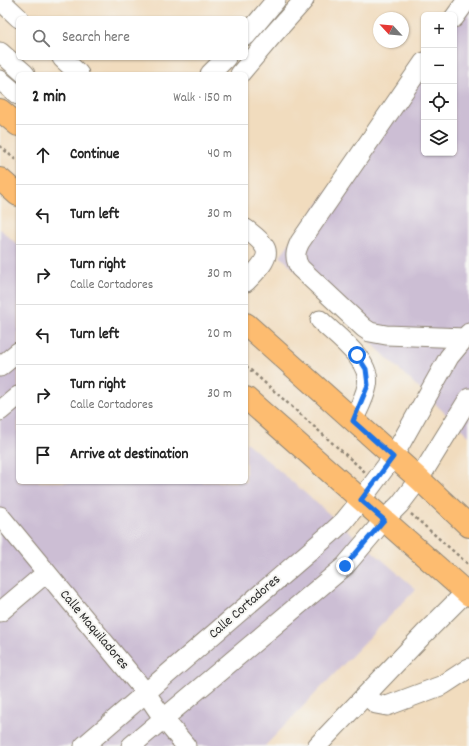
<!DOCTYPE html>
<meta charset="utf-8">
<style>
body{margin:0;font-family:Dekko,sans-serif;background:#f2f2f2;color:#222}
.controls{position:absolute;right:12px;top:12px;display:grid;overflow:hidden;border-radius:6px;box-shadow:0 1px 3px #0004}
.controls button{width:36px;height:36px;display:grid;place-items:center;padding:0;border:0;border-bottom:1px solid #e0e0e0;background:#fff;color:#222;font:20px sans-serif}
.compass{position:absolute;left:373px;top:12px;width:36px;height:36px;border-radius:50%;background:#fff;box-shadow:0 1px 3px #0004;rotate:296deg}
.stop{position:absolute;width:12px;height:12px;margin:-9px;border:3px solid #1a73e8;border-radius:50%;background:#fff}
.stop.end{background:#1a73e8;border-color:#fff;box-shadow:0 1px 4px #0008}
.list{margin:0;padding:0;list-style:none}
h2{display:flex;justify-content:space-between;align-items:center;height:52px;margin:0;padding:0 16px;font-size:17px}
h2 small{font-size:13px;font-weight:400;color:#767676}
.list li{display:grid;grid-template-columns:26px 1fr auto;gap:12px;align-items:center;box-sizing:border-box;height:60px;padding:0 16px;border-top:1px solid #e0e0e0}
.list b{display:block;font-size:15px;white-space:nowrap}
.list p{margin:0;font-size:13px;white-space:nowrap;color:#767676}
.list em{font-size:13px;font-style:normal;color:#767676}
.icon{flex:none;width:22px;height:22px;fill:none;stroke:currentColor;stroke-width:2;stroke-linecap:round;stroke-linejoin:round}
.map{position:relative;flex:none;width:469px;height:746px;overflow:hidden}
.search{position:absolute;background:#fff;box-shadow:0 1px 3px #0004;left:16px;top:16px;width:232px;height:44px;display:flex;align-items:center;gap:10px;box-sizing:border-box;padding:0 14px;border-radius:6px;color:#767676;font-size:15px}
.panel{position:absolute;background:#fff;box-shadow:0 1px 3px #0004;left:16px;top:72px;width:232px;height:412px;border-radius:6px}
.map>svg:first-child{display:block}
.industrial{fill:#ccbed4}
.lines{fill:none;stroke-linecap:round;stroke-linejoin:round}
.minor-casing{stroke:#8e8474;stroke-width:21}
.major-casing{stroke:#8e8474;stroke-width:24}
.path{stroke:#8e8474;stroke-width:2.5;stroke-dasharray:3 3;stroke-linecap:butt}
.minor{stroke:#fff;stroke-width:19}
.major{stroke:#fdbc70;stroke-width:22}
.route{stroke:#1a73e8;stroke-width:5}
.labels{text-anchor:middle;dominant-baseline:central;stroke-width:4;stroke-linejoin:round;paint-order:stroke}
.street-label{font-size:14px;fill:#2b2b2b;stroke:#f6f6f2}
</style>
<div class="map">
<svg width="469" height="746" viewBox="0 0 469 746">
<rect width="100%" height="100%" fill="#f6f6f2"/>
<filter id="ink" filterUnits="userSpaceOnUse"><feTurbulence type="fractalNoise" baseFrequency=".025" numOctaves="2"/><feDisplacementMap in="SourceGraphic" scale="8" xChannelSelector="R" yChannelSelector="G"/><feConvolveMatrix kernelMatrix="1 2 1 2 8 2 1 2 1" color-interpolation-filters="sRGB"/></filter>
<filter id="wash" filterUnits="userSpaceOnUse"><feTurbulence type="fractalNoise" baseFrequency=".012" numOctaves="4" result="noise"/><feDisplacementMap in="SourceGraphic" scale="16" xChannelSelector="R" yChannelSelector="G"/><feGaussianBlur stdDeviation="0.9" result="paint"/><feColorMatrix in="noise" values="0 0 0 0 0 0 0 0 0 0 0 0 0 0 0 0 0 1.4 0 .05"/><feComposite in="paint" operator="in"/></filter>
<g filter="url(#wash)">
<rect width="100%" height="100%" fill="#f1dcbe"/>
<g class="industrial">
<polygon points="469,0 469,436 280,256 424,61 424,153 454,153 454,20"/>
<polygon points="0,229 18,245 18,482 246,482 246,442 416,589 265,746 0,746"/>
</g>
</g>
<g filter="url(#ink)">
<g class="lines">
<g class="minor-casing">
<g id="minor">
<polyline points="0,0 19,18"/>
<polyline points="454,18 467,0"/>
<polyline points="246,36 276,0"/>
<polyline points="0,52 25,74"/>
<polyline points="62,58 79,74"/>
<path d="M424 62 300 242C295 252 294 258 300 268L364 328 370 332 386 335 465 338"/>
<polyline points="210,74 226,58"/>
<polyline points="240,74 272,36 304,0"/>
<polyline points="0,80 18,95"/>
<path d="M246 229C252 234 260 239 264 246 273 258 253 274 246 282"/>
<path d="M320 320C335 335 373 361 367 386 365 397 358 410 353 421"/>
<polyline points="0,367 18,352"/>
<polyline points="0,411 18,396"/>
<polyline points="0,516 146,693 163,718 186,746"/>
<polyline points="0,612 46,573"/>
<polyline points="366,695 376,704 387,706 443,685 469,668"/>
<polyline points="84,746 330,534 344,521 361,500 393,457 449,357 469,333"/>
<polyline points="131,746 345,566 384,520 400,504 419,479 469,398"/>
<polyline points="317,746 424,634 466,592"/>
</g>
</g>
<g class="major-casing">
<g id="major">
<polyline points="0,110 18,125"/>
<polyline points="0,179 18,195"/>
<polyline points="246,324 419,479 469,526"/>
<polyline points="246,398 469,595"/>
</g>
</g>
<g class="path">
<polyline points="0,146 18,162"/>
<polyline points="246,366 365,472"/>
<polyline points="411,514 469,565"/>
</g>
<use href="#minor" class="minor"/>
<use href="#major" class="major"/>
</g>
</g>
<g class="lines" filter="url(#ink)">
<polyline class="route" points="345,566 384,520 361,500 393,457 353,421 368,385 366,369 357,355"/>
</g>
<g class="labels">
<g class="street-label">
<text transform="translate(245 607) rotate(-41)">Calle Cortadores</text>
<text transform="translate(94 630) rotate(50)">Calle Maquiladores</text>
</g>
</g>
</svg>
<div class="controls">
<button>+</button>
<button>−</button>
<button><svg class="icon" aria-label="locate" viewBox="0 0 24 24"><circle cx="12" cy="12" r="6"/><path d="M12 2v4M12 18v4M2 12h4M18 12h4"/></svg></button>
<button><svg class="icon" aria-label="layers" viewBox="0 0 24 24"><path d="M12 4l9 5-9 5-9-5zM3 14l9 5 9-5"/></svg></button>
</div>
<svg class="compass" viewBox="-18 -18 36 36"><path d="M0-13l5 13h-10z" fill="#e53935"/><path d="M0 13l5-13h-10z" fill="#767676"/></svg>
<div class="stop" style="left:357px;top:355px"></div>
<div class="stop end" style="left:345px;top:566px"></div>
<div class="search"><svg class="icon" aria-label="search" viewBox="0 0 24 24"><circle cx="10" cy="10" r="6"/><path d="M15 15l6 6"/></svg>Search here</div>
<section class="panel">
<h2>2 min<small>Walk · 150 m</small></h2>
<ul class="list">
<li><svg class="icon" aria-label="ahead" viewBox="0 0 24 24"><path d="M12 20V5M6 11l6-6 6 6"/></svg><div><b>Continue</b></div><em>40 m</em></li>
<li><svg class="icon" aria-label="left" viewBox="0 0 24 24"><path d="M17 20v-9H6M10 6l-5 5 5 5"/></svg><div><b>Turn left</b></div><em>30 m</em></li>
<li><svg class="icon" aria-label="right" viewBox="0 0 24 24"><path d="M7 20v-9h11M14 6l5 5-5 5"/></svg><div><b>Turn right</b><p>Calle Cortadores</p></div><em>30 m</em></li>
<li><svg class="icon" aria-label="left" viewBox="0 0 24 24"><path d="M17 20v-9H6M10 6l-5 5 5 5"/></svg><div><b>Turn left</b></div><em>20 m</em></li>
<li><svg class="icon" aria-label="right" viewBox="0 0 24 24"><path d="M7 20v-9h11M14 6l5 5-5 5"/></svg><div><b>Turn right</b><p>Calle Cortadores</p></div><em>30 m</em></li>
<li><svg class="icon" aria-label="arrive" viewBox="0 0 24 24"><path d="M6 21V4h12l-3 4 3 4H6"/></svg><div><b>Arrive at destination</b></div></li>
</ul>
</section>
</div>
